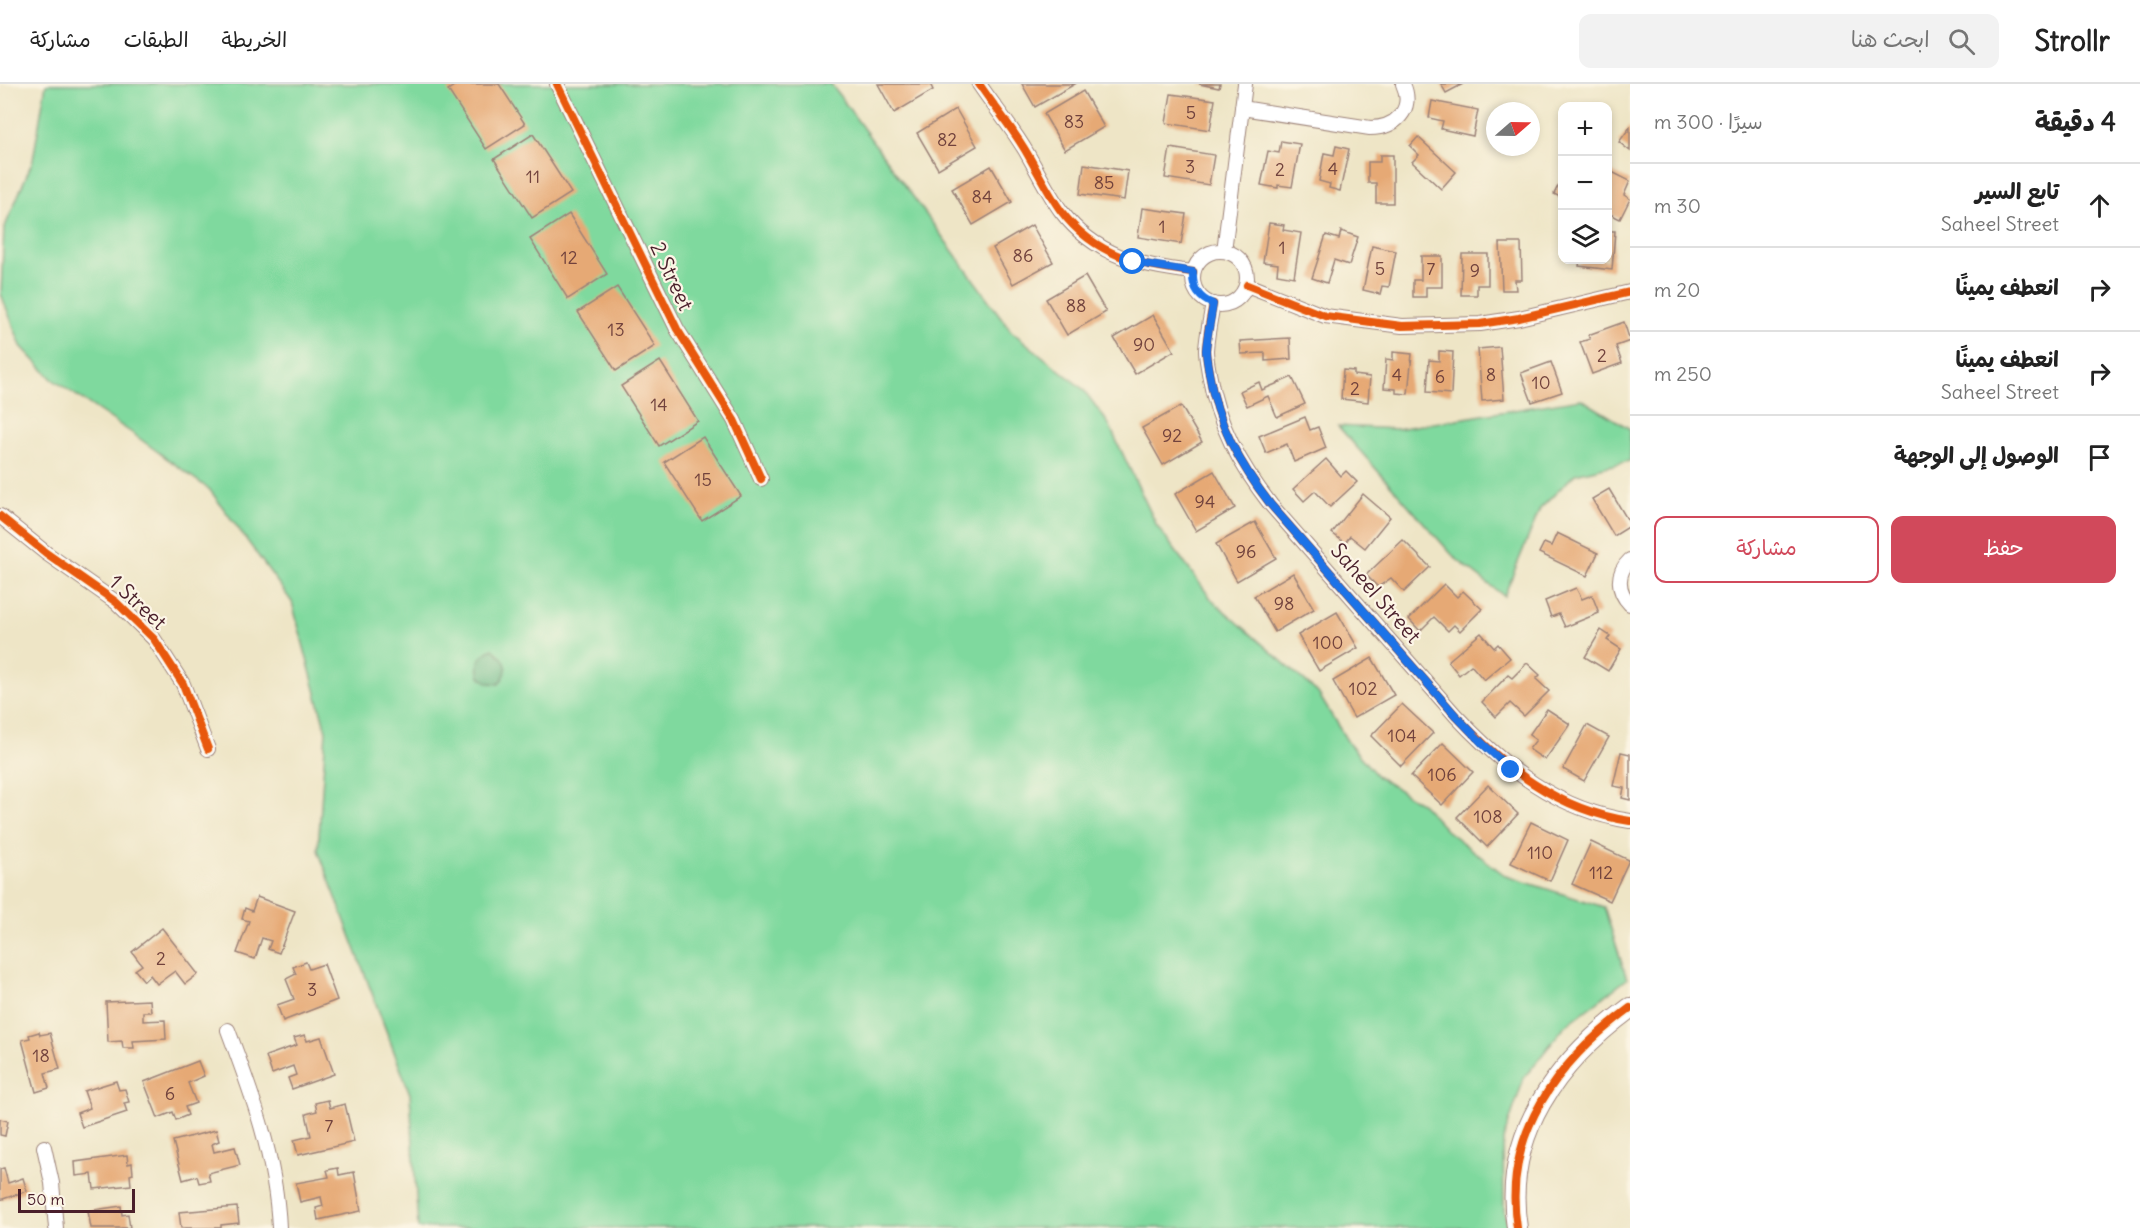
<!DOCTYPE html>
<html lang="ar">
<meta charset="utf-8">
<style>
body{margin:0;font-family:Delius,"Playpen Sans Arabic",sans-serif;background:#f2f2f2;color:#222;direction:rtl}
.controls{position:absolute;right:18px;top:18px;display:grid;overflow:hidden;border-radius:12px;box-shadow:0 3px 9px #0003}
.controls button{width:54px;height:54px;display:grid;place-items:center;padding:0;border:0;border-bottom:2px solid #e0e0e0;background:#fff;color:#222;font:30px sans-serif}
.compass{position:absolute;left:1486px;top:18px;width:54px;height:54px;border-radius:50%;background:#fff;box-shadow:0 3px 9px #0003;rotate:70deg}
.scale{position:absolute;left:18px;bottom:15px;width:117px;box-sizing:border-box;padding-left:6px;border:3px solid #4a1f2b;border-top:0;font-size:16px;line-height:21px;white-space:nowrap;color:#4a1f2b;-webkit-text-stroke:4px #fcf5e5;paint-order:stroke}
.stop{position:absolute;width:18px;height:18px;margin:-14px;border:4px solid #1a73e8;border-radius:50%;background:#fff}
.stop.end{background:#1a73e8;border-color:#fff;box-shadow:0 2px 6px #0008}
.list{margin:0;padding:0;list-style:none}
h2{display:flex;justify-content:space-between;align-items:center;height:78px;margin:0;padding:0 24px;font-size:26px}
h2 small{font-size:20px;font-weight:400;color:#767676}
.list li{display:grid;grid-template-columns:39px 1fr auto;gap:18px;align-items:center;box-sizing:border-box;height:84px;padding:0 24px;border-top:2px solid #e0e0e0}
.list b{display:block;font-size:22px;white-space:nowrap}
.list p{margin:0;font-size:20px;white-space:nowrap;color:#767676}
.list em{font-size:20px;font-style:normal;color:#767676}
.actions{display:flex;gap:12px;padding:18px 24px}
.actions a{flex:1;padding:14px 0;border:2px solid #d1495b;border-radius:12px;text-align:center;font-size:21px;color:#d1495b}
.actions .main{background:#d1495b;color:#fff}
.icon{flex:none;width:33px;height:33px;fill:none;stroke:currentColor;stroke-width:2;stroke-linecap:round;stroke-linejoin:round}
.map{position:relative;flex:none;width:1630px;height:1144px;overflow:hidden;direction:ltr}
header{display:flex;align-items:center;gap:36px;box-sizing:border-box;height:84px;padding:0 30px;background:#fff;border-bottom:2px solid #e0e0e0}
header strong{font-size:28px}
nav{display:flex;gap:33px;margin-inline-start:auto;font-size:21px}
.search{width:420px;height:54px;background:#f2f2f2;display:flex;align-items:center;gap:15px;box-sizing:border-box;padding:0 21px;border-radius:12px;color:#767676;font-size:22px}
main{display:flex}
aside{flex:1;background:#fff}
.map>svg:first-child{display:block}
.green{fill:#7fd99e;stroke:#647c64;stroke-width:1.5}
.forest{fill:#67b985;stroke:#586c58;stroke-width:1.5}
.building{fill:#e6a974}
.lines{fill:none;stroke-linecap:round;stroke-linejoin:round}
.street-casing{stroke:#9c8278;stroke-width:16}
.secondary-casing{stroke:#9c8278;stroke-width:22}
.street{stroke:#fff;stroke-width:14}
.secondary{stroke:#fff;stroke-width:20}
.cycleway-casing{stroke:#fcf5e5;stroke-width:11}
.cycleway{stroke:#e8590c;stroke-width:8}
.route{stroke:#1a73e8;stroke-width:8}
.labels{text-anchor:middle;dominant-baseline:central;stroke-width:4.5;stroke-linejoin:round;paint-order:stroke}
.number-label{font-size:18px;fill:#71423d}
.street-label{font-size:21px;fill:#4a1f2b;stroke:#fcf5e5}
</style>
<header>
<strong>Strollr</strong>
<div class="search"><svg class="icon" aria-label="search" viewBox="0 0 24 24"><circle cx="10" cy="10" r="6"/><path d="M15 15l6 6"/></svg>ابحث هنا</div>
<nav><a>الخريطة</a><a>الطبقات</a><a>مشاركة</a></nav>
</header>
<main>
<aside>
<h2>4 دقيقة<small>سيرًا · 300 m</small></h2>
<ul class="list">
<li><svg class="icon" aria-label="ahead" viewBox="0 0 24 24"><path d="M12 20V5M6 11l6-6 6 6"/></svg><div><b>تابع السير</b><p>Saheel Street</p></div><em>30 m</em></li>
<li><svg class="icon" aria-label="right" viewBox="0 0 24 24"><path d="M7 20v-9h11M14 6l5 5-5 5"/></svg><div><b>انعطف يمينًا</b></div><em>20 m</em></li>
<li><svg class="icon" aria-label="right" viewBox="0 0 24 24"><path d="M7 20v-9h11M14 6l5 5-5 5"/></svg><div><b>انعطف يمينًا</b><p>Saheel Street</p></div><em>250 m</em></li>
<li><svg class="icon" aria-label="arrive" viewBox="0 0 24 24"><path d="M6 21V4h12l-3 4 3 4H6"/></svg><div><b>الوصول إلى الوجهة</b></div></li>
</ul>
<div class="actions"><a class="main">حفظ</a><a>مشاركة</a></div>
</aside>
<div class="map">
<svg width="1630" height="1144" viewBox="0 0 1630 1144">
<rect width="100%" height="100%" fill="#fcf5e5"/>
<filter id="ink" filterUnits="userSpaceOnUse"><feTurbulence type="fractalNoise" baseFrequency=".0167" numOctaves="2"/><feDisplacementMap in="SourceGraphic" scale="12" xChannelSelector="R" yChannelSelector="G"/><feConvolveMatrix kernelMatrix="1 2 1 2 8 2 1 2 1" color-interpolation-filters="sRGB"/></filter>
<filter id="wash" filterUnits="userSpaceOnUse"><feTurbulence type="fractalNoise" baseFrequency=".008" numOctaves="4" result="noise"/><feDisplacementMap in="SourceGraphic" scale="24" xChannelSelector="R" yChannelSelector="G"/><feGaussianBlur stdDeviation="1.35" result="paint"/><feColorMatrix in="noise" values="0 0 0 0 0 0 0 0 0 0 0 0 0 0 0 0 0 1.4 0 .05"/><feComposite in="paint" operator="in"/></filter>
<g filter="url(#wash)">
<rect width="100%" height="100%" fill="#eee5c6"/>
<g class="green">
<polygon points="46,0 831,0 1011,247 1083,305 1108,339 1157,442 1212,516 1318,609 1349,660 1378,693 1422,720 1446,746 1506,792 1604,823 1627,895 1564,943 1524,994 1503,1056 1504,1127 1508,1144 418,1144 410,1010 318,766 326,647 292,518 210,406 132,349 52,295 21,262 1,210 4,145 33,76"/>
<polygon points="1581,315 1630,345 1630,377 1575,390 1540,425 1504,512 1455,474 1338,342 1397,345"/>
</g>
<path class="forest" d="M493 565C507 576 511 585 499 600L489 599 480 593C476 578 479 572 493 565Z"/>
<g id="blocks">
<g class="building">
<polygon points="457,0 499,0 525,40 486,65 448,6"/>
<polygon points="878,0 930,0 933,6 894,29"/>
<polygon points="1022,0 1075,0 1035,23"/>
<polygon points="1199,0 1220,0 1219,4"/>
<polygon points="1441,0 1463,0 1446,9"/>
<polygon points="1083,7 1104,43 1065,66 1044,30"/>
<polygon points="1171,10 1215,16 1210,46 1166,39"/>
<polygon points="1432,17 1478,26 1473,52 1441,45 1443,37 1429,34"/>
<polygon points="956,25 977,62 938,85 917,49"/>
<polygon points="1630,43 1630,67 1619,58"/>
<polygon points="533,50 571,109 532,134 494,75"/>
<polygon points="1418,53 1456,88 1441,105 1412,78 1419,71 1410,62"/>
<polygon points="1281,57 1300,60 1292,103 1278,101 1278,104 1261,101 1268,67 1279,69"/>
<polygon points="1336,62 1349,65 1340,107 1329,104 1330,100 1319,97 1324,69 1334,71"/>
<polygon points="1170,64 1214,71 1209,101 1165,94"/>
<polygon points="1380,71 1393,71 1393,119 1376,119 1376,99 1368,99 1368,78 1380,78"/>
<polygon points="1084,80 1128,87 1124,116 1080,110"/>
<polygon points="991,82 1012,118 973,141 952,105"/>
<polygon points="1608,86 1630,97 1624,111 1630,115 1620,135 1608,129"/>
<polygon points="1560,98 1562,99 1562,114 1554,110"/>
<polygon points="1142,124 1186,130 1181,160 1138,153"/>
<polygon points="569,130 607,190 568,215 530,155"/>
<polygon points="1269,139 1284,141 1283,146 1301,149 1294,193 1277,190 1278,180 1263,178"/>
<polygon points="1032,141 1053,178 1013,200 993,164"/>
<polygon points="1341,147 1358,153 1349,181 1334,176 1327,199 1312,194 1326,151 1339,155"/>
<polygon points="1608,147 1615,147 1612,186 1579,182 1580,176 1608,176"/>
<polygon points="1500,159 1521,159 1522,196 1515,196 1516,206 1502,206"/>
<polygon points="1372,162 1396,167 1389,203 1382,202 1380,210 1363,206"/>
<polygon points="1462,170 1488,170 1488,201 1477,201 1477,211 1461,211"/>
<polygon points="1421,172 1442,172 1442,203 1426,203 1426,213 1413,213 1413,196 1421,196"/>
<polygon points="1085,192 1106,228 1067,251 1046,215"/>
<polygon points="617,203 655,262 616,287 578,228"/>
<polygon points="1153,231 1174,267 1135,290 1114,254"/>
<polygon points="1624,238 1630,257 1616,262 1622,279 1592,290 1580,258 1590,255 1588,251"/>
<polygon points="1290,254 1291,275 1265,277 1265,269 1241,270 1240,257"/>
<polygon points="1500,263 1504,315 1482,317 1478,265"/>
<polygon points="1439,267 1453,268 1451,310 1427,308 1429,276 1439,277"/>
<polygon points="1393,268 1412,270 1408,310 1396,309 1396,305 1384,304 1386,275 1393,276"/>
<polygon points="660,277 698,337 659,362 621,302"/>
<polygon points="1551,278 1562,308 1532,318 1521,289"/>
<polygon points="1343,286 1354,287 1354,291 1370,293 1368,318 1341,315"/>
<polygon points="1292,293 1305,320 1277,333 1268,312 1247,322 1240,307 1259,298 1262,306"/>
<polygon points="1181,322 1202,358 1163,381 1142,344"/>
<polygon points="1305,333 1310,346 1318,343 1326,364 1294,378 1287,360 1266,369 1259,352"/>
<polygon points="703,353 741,412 702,437 664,378"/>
<polygon points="1326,375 1341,392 1346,387 1357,398 1330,423 1315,407 1304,417 1293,405"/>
<polygon points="1214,387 1235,424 1196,447 1175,410"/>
<polygon points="1609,405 1630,440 1630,442 1614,452 1592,415"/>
<polygon points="1363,410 1390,433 1365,464 1350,452 1345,459 1332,449"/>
<polygon points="1255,438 1276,474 1237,497 1216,460"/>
<polygon points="1557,449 1598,469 1587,492 1539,469 1544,459 1551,462"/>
<polygon points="1403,456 1430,483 1404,508 1391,494 1378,503 1366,491"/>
<polygon points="1293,489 1314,525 1275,548 1254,512"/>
<polygon points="1444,500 1457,513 1463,507 1482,525 1460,547 1454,541 1448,547 1434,533 1420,547 1409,535"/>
<polygon points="1576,504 1582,515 1592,511 1599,529 1565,543 1559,530 1551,533 1545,517"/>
<polygon points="1337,528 1358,564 1319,587 1298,551"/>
<polygon points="1601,546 1610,552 1607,556 1621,565 1608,587 1585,573"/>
<polygon points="1481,549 1494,564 1498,560 1510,574 1484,596 1471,581 1459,591 1448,577"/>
<polygon points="1372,574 1394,611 1354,634 1333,597"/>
<polygon points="1527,579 1540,591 1536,595 1549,607 1524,632 1510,619 1496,633 1482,618 1508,591 1512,594"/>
<polygon points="1402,620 1433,649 1401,682 1371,652"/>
<polygon points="1547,625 1570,640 1545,676 1529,665 1536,656 1529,651"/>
<polygon points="1587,641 1609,653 1584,697 1563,685"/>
<polygon points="1443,659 1473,688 1442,721 1411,692"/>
<polygon points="1621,668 1630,670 1630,716 1622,714 1624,704 1613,702"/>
<polygon points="1488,701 1518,730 1487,763 1457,733"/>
<polygon points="1531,738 1568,756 1550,797 1511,779"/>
<polygon points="1591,758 1629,776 1610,817 1572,800"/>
<polygon points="257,813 295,827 279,869 268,865 271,857 262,854 255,875 237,869 249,837 242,835 245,824 252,827"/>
<polygon points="162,844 198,890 185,900 175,887 157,900 150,891 144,897 135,886 142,881 132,868"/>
<polygon points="306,878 309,885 324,880 337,916 283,937 277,921 294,915 286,895 296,890 293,883"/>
<polygon points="150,916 151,928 143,928 143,937 165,936 166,955 133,957 134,964 123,964 122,957 108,958 106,918"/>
<polygon points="39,948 40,951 50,949 60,985 45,989 49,1004 36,1008 22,956 30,954 29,951"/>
<polygon points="305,951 307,957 321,953 334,990 292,1005 288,994 296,991 293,982 272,990 266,972 297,961 294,954"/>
<polygon points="198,977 204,992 188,999 196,1019 185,1023 188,1031 176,1036 173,1028 158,1034 144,998"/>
<polygon points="116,997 119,1006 125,1005 129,1018 124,1019 127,1028 82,1043 77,1029 90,1024 84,1007"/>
<polygon points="328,1016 330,1024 345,1020 354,1058 298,1071 294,1056 311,1052 306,1030 317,1027 315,1019"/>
<polygon points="0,1035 8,1037 5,1052 0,1051"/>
<polygon points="216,1046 219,1057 212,1060 214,1068 235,1063 240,1081 208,1089 210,1097 199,1099 197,1092 183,1096 173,1057"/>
<polygon points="127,1071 128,1080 132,1079 133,1090 130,1091 131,1101 94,1105 92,1090 76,1092 75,1078"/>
<polygon points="4,1084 8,1099 23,1094 27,1107 0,1116 0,1085"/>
<polygon points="338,1084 339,1091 354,1088 361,1127 318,1136 316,1124 323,1122 321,1113 300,1118 296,1099 329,1093 327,1086"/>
<polygon points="121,1122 122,1131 128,1130 130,1144 91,1144 88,1127"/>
<polygon points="237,1123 239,1139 221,1141 221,1144 181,1144 179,1128"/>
</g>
</g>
</g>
<g filter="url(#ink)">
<use href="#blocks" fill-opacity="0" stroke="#9c8278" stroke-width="1.5"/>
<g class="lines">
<g class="street-casing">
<g id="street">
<polyline points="557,0 677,245 734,336 761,395"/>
<path d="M979 0C995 24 1014 46 1028 71 1039 90 1048 109 1061 127 1095 172 1140 182 1193 188"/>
<path d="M1242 24 1370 44C1395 44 1415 26 1403 0"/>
<circle cx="1220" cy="194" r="27"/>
<polyline points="1224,167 1245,0"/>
<polyline points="1247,201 1325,232 1402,242 1480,240 1519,234 1630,208"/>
<path d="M1213 220C1210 236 1207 251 1206 266 1206 274 1208 282 1209 289 1217 340 1240 381 1271 421L1456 632C1505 684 1557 726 1630 737"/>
<polyline points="0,432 46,469 116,518 154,555 183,600 208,665"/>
<path d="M1630 476C1616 489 1617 507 1630 520"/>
<path d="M228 946C252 1010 276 1074 279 1144"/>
<polyline points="44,1063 52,1099 56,1144"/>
</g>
</g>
<g class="secondary-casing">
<path id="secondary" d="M1517 1144C1502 1050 1558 977 1630 924"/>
</g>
<use href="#street" class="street"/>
<use href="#secondary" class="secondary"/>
<g class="cycleway-casing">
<g id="cycleway">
<polyline points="557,0 677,245 734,336 761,395"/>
<path d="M979 0C995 24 1014 46 1028 71 1039 90 1048 109 1061 127 1095 172 1140 182 1193 188"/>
<polyline points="1247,201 1325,232 1402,242 1480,240 1519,234 1630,208"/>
<path d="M1213 220C1210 236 1207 251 1206 266 1206 274 1208 282 1209 289 1217 340 1240 381 1271 421L1456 632C1505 684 1557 726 1630 737"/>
<polyline points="0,432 46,469 116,518 154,555 183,600 208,665"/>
<path d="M1517 1144C1502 1050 1558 977 1630 924"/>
</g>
</g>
<use href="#cycleway" class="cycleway"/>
</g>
</g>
<g class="lines" filter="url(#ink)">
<path class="route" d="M1133 178 1193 188C1192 204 1198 214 1213 220 1211 235 1207 251 1206 266 1206 274 1208 282 1209 289 1217 340 1240 381 1271 421L1456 632 1483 660 1511 686"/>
</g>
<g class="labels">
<g class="number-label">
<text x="1191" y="28">5</text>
<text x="1074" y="37">83</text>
<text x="947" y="55">82</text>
<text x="1190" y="82">3</text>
<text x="1333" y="84">4</text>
<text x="1280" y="85">2</text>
<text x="533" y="92">11</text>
<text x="1104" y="98">85</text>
<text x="982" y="112">84</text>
<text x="1162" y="142">1</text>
<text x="1282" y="163">1</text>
<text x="1023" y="171">86</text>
<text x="569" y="173">12</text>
<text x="1380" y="184">5</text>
<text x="1431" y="184">7</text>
<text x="1475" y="186">9</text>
<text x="1076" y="221">88</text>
<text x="616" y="245">13</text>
<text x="1144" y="260">90</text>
<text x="1602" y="271">2</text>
<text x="1397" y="290">4</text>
<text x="1491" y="290">8</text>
<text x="1440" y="292">6</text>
<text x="1541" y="298">10</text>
<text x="1355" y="304">2</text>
<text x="659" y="320">14</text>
<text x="1172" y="351">92</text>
<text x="703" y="395">15</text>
<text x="1205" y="417">94</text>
<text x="1246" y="467">96</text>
<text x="1284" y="519">98</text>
<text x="1328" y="558">100</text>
<text x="1363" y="604">102</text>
<text x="1402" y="651">104</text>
<text x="1442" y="690">106</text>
<text x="1488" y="732">108</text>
<text x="1540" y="768">110</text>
<text x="1601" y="788">112</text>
<text x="161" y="874">2</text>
<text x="312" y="905">3</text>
<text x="41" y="971">18</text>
<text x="170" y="1009">6</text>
<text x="329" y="1041">7</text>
</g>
<g class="street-label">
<text transform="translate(672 192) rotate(65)">2 Street</text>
<text transform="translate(1376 509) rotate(49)">Saheel Street</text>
<text transform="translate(138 518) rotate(43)">1 Street</text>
</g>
</g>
</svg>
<div class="controls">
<button>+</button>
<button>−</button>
<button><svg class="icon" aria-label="layers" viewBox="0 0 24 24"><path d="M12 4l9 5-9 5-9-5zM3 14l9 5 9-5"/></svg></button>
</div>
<svg class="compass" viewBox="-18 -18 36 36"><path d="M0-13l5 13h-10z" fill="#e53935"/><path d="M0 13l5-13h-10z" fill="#767676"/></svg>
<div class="scale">50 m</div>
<div class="stop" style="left:1133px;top:178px"></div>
<div class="stop end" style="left:1511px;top:686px"></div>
</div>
</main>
